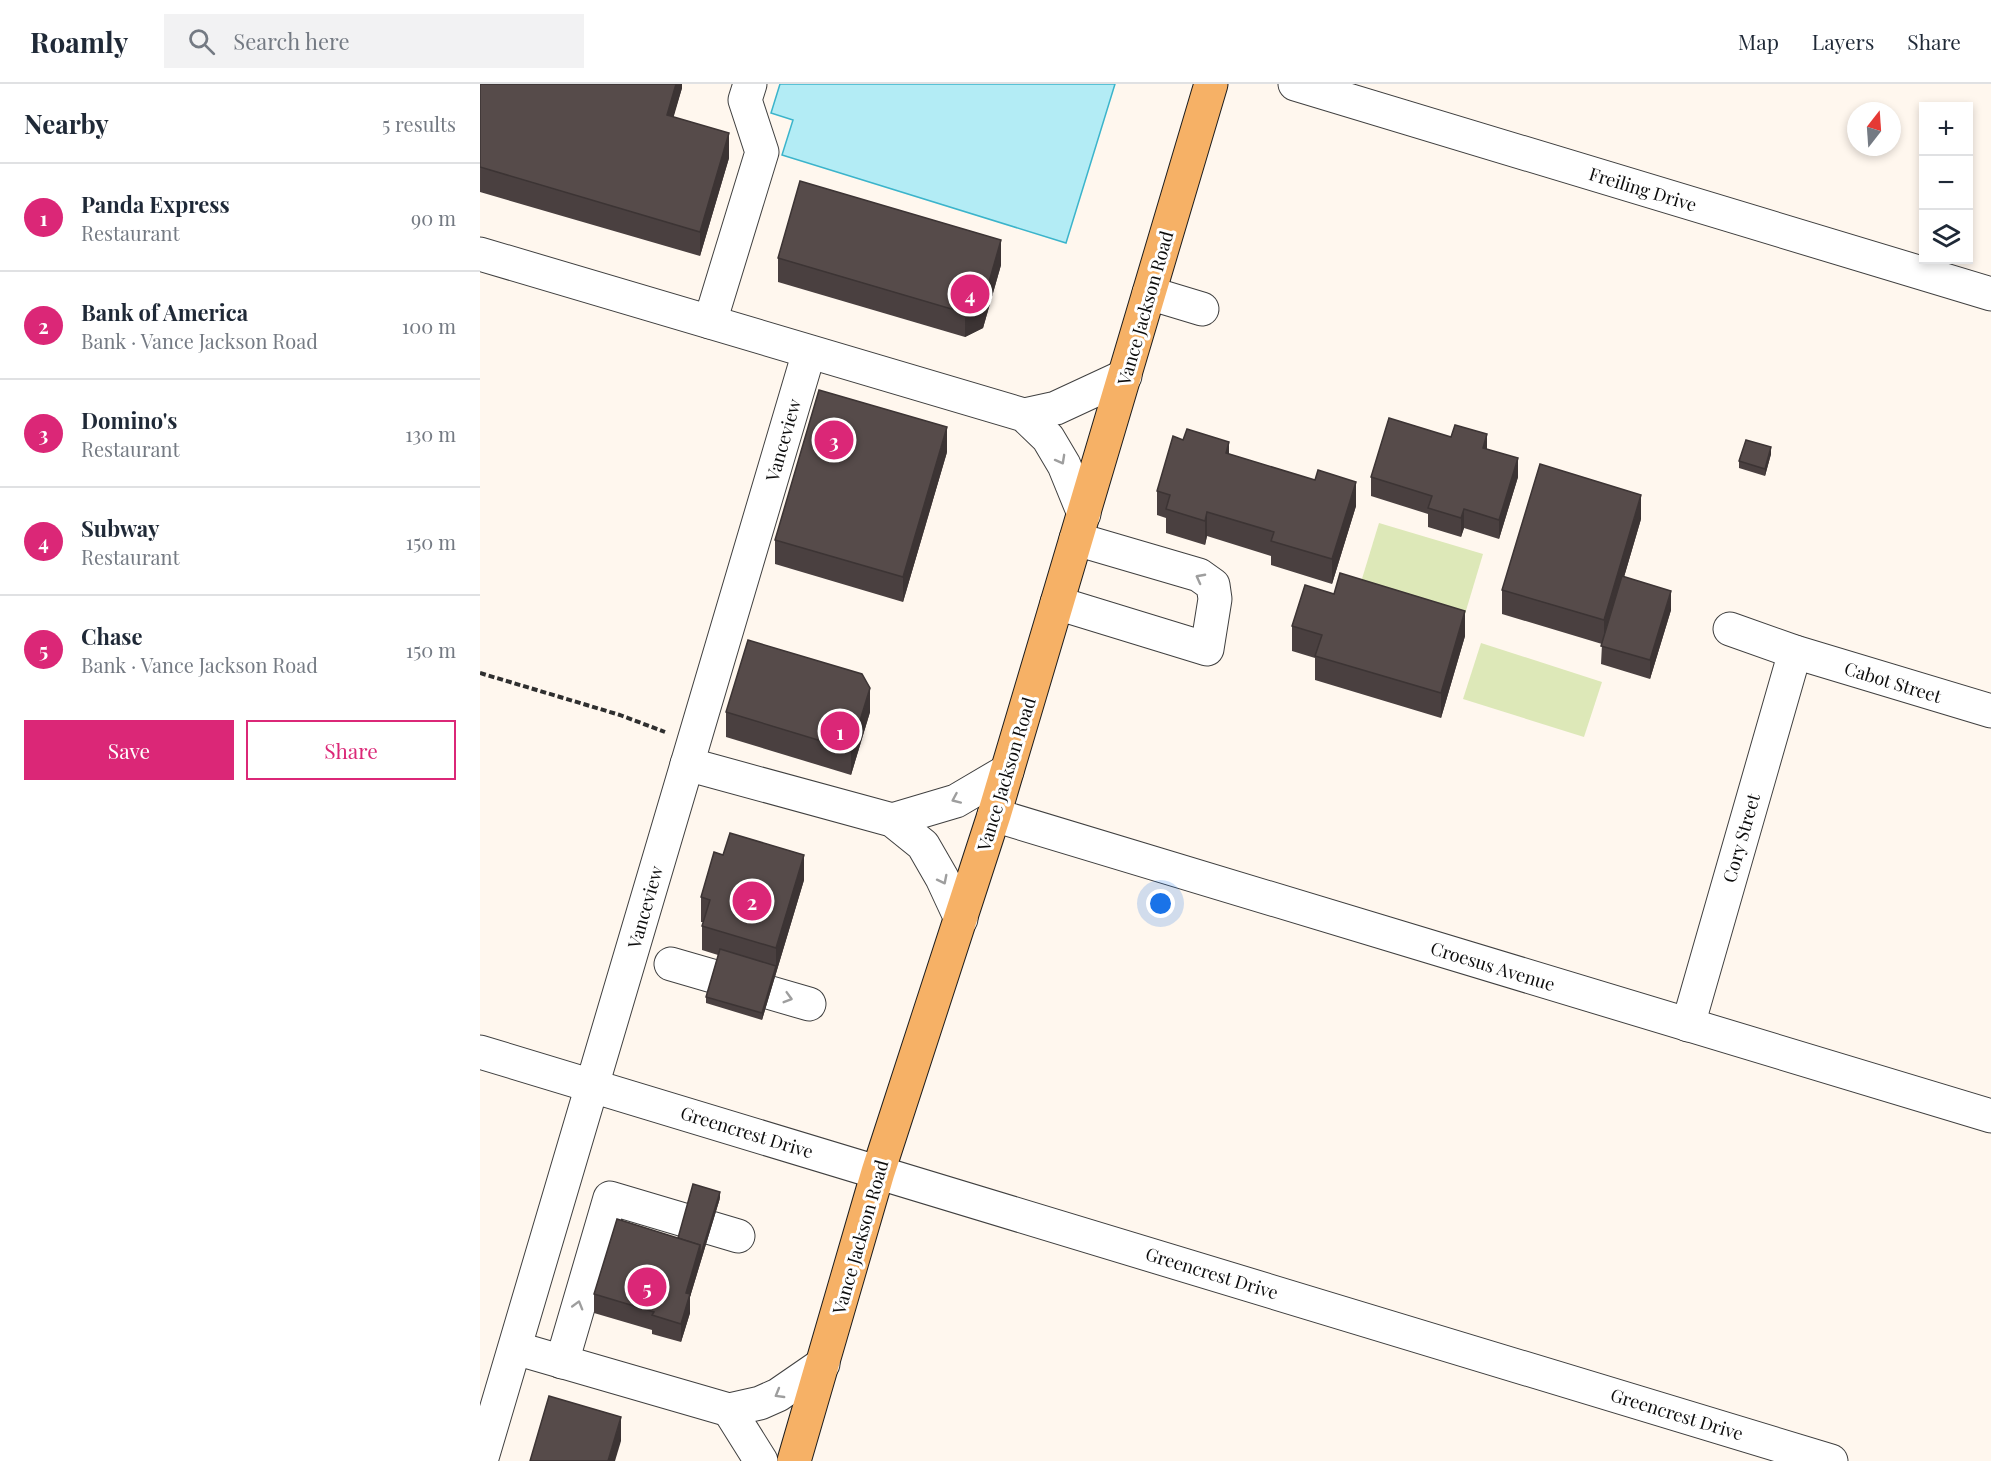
<!DOCTYPE html>
<meta charset="utf-8">
<style>
body{margin:0;font-family:"Playfair Display",serif;background:#f2f2f3;color:#1f2937}
.controls{position:absolute;right:18px;top:18px;display:grid;overflow:hidden;border-radius:0px;box-shadow:0 3px 9px #0003}
.controls button{width:54px;height:54px;display:grid;place-items:center;padding:0;border:0;border-bottom:2px solid #e0e1e3;background:#fff;color:#1f2937;font:30px sans-serif}
.compass{position:absolute;left:1367px;top:18px;width:54px;height:54px;border-radius:50%;background:#fff;box-shadow:0 3px 9px #0003;rotate:17deg}
.you{position:absolute;left:681px;top:820px;width:21px;height:21px;margin:-15px;border:4px solid #fff;border-radius:50%;background:#1a73e8;box-shadow:0 0 0 9px #1a73e833}
.badge{display:grid;place-items:center;width:39px;height:39px;border-radius:50%;background:#db2777;color:#fff;font-size:20px;font-weight:700}
.pin{position:absolute;translate:-50% -50%;border:3px solid #fff;box-shadow:0 2px 6px #0006}
.list{margin:0;padding:0;list-style:none}
h2{display:flex;justify-content:space-between;align-items:center;height:78px;margin:0;padding:0 24px;font-size:26px}
h2 small{font-size:20px;font-weight:400;color:#747a83}
.list li{display:grid;grid-template-columns:39px 1fr auto;gap:18px;align-items:center;box-sizing:border-box;height:108px;padding:0 24px;border-top:2px solid #e0e1e3}
.list b{display:block;font-size:22px;white-space:nowrap}
.list p{margin:0;font-size:20px;white-space:nowrap;color:#747a83}
.list em{font-size:20px;font-style:normal;color:#747a83}
.actions{display:flex;gap:12px;padding:18px 24px}
.actions a{flex:1;padding:14px 0;border:2px solid #db2777;border-radius:0px;text-align:center;font-size:21px;color:#db2777}
.actions .main{background:#db2777;color:#fff}
.icon{flex:none;width:33px;height:33px;fill:none;stroke:currentColor;stroke-width:2;stroke-linecap:round;stroke-linejoin:round}
.map{position:relative;flex:none;width:1511px;height:1377px;overflow:hidden}
header{display:flex;align-items:center;gap:36px;box-sizing:border-box;height:84px;padding:0 30px;background:#fff;border-bottom:2px solid #e0e1e3}
header strong{font-size:28px}
nav{display:flex;gap:33px;margin-inline-start:auto;font-size:21px}
.search{width:420px;height:54px;background:#f2f2f3;display:flex;align-items:center;gap:15px;box-sizing:border-box;padding:0 21px;border-radius:0px;color:#747a83;font-size:22px}
main{display:flex}
aside{flex:1;background:#fff}
.map>svg:first-child{display:block}
.green{fill:#dde8b8}
.water{fill:#b3ecf5;stroke:#3bb4cb;stroke-width:1.5}
.lines{fill:none;stroke-linecap:round;stroke-linejoin:round}
.minor-casing{stroke:#404040;stroke-width:35}
.major-casing{stroke:#1e1e1e;stroke-width:35}
.path{stroke:#2f2f2f;stroke-width:4;stroke-dasharray:6 3;stroke-linecap:butt}
.minor{stroke:#fff;stroke-width:33}
.major{stroke:#f6b166;stroke-width:33}
.wall{fill:#4a4040}
.shaded-wall{fill:#3c3434}
.building{fill:#564b4a;stroke:#3c3434;stroke-width:1.5}
.oneway{stroke:#9e9e9e}
.labels{text-anchor:middle;dominant-baseline:central;stroke-width:6;stroke-linejoin:round;paint-order:stroke}
.street-label{font-size:18px;fill:#0d0d0d;stroke:#fff}
</style>
<header>
<strong>Roamly</strong>
<div class="search"><svg class="icon" aria-label="search" viewBox="0 0 24 24"><circle cx="10" cy="10" r="6"/><path d="M15 15l6 6"/></svg>Search here</div>
<nav><a>Map</a><a>Layers</a><a>Share</a></nav>
</header>
<main>
<aside>
<h2>Nearby<small>5 results</small></h2>
<ul class="list">
<li><span class="badge">1</span><div><b>Panda Express</b><p>Restaurant</p></div><em>90 m</em></li>
<li><span class="badge">2</span><div><b>Bank of America</b><p>Bank · Vance Jackson Road</p></div><em>100 m</em></li>
<li><span class="badge">3</span><div><b>Domino's</b><p>Restaurant</p></div><em>130 m</em></li>
<li><span class="badge">4</span><div><b>Subway</b><p>Restaurant</p></div><em>150 m</em></li>
<li><span class="badge">5</span><div><b>Chase</b><p>Bank · Vance Jackson Road</p></div><em>150 m</em></li>
</ul>
<div class="actions"><a class="main">Save</a><a>Share</a></div>
</aside>
<div class="map">
<svg width="1511" height="1377" viewBox="0 0 1511 1377">
<rect width="100%" height="100%" fill="#fff7ee"/>
<g class="green">
<polygon points="899,439 1003,470 985,530 881,498"/>
<polygon points="1001,559 1122,598 1104,653 983,615"/>
</g>
<polygon class="water" points="300,0 635,0 586,159 302,71 313,36 291,29"/>
<g class="lines">
<g class="minor-casing">
<g id="minor">
<polyline points="815,0 1511,210"/>
<polyline points="0,170 544,331 568,354 584,381 604,430"/>
<polyline points="669,209 722,225"/>
<polyline points="230,238 282,68 265,16 270,0"/>
<polyline points="544,331 576,324 645,292"/>
<polyline points="577,519 727,565 735,515 733,501 719,491 596,455"/>
<polyline points="1250,545 1315,568 1511,627"/>
<polyline points="207,680 412,736 443,761 462,794 481,835"/>
<polyline points="514,731 1511,1032"/>
<polyline points="412,736 476,717 527,687"/>
<polyline points="191,880 329,920"/>
<polyline points="1208,941 1315,568"/>
<polyline points="0,968 1351,1377"/>
<polyline points="35,1264 249,1326 280,1319 298,1311 343,1280"/>
<polyline points="82,1278 130,1114 258,1152"/>
<polyline points="249,1326 281,1377"/>
<polyline points="1,1377 329,268"/>
</g>
</g>
<g class="major-casing">
<polyline id="major" points="314,1377 398,1088 514,731 731,0"/>
</g>
<polyline class="path" points="0,589 140,631 185,648"/>
<use href="#minor" class="minor"/>
<use href="#major" class="major"/>
</g>
<g class="wall">
<polygon points="0,0 202,0 202,4 193,33 249,74 220,172 0,108"/>
<polygon points="298,174 521,181 503,244 485,253 298,198"/>
<polygon points="971,353 1007,365 1038,393 1019,455 984,444 981,453 948,443 948,430 891,412 891,393"/>
<polygon points="467,368 423,518 295,480 295,456"/>
<polygon points="749,370 876,422 852,500 791,481 791,472 727,452 725,461 686,449 686,434 677,431 677,407"/>
<polygon points="1291,370 1285,392 1259,384 1259,377"/>
<polygon points="1161,435 1144,493 1191,526 1170,595 1121,580 1122,560 1022,530 1022,506"/>
<polygon points="812,542 985,552 961,634 835,596 835,574 812,567"/>
<polygon points="246,628 390,628 371,691 246,653"/>
<polygon points="324,796 282,936 226,919 226,913 238,871 222,866 222,842 223,838 221,838 221,813"/>
<polygon points="240,1114 210,1213 210,1229 201,1258 172,1250 172,1246 114,1229 114,1210 198,1154"/>
</g>
<g class="shaded-wall">
<polygon points="196,0 202,0 202,4 187,56 187,31"/>
<polygon points="249,49 249,74 220,172 220,148"/>
<polygon points="521,156 521,181 503,244 485,253 485,229"/>
<polygon points="467,343 467,368 423,518 423,493"/>
<polygon points="1007,350 1007,369 1003,364"/>
<polygon points="749,358 749,383 746,369"/>
<polygon points="1291,363 1291,370 1285,392 1285,385"/>
<polygon points="1038,374 1038,393 1019,455 1019,436"/>
<polygon points="876,398 876,422 852,500 852,475"/>
<polygon points="1161,411 1161,435 1124,561 1124,536"/>
<polygon points="984,425 984,444 981,453 981,434"/>
<polygon points="727,428 727,452 725,461 725,437"/>
<polygon points="1191,507 1191,526 1170,595 1170,576"/>
<polygon points="985,527 985,552 961,634 961,609"/>
<polygon points="390,604 390,628 371,691 371,666"/>
<polygon points="324,771 324,796 282,936 282,929 296,882 296,864"/>
<polygon points="240,1108 240,1114 210,1213 210,1229 201,1258 201,1240 206,1209 220,1161"/>
<polygon points="141,1333 141,1357 135,1377 128,1377"/>
</g>
<g class="building">
<polygon points="0,0 196,0 187,31 249,49 220,148 0,83"/>
<polygon points="320,97 521,156 503,219 485,229 298,174"/>
<polygon points="339,306 467,343 423,493 295,456"/>
<polygon points="909,334 971,353 975,341 1007,350 1003,364 1038,374 1019,436 984,425 981,434 948,424 952,412 891,393"/>
<polygon points="707,345 749,358 746,369 835,396 838,386 876,398 852,475 791,457 794,448 727,428 725,437 686,425 690,411 677,407 693,352 703,356"/>
<polygon points="1266,356 1291,363 1285,385 1259,377"/>
<polygon points="1060,380 1161,411 1124,536 1022,506"/>
<polygon points="860,489 985,527 961,609 835,572 842,551 812,542 825,501 854,510"/>
<polygon points="1142,492 1191,507 1170,576 1121,562"/>
<polygon points="268,556 382,590 390,604 371,666 246,628"/>
<polygon points="250,749 324,771 296,864 222,842 230,816 221,813 234,768 243,771"/>
<polygon points="240,865 296,882 282,929 226,913"/>
<polygon points="213,1100 240,1108 220,1173 220,1161 198,1154"/>
<polygon points="137,1135 220,1161 206,1209 210,1210 201,1240 172,1231 174,1228 114,1210"/>
<polygon points="69,1312 141,1333 128,1377 50,1377"/>
</g>
<defs><path id="oneway-chevron" d="M-2-3.5L2.5 0L-2 3.5" fill="none" stroke-width="1.6" stroke-linecap="round" stroke-linejoin="round" transform="scale(1.5)"/></defs>
<g class="oneway">
<use href="#oneway-chevron" transform="translate(581 376) rotate(61)"/>
<use href="#oneway-chevron" transform="translate(720 494) rotate(-152)"/>
<use href="#oneway-chevron" transform="translate(476 715) rotate(156)"/>
<use href="#oneway-chevron" transform="translate(463 796) rotate(63)"/>
<use href="#oneway-chevron" transform="translate(308 914) rotate(16)"/>
<use href="#oneway-chevron" transform="translate(98 1221) rotate(-74)"/>
<use href="#oneway-chevron" transform="translate(299 1310) rotate(150)"/>
</g>
<g class="labels">
<g class="street-label">
<text transform="translate(1163 105) rotate(17)">Freiling Drive</text>
<text transform="translate(665 224) rotate(-74)">Vance Jackson Road</text>
<text transform="translate(303 356) rotate(-74)">Vanceview</text>
<text transform="translate(1413 598) rotate(17)">Cabot Street</text>
<text transform="translate(526 690) rotate(-73)">Vance Jackson Road</text>
<text transform="translate(1261 754) rotate(-74)">Cory Street</text>
<text transform="translate(165 823) rotate(-74)">Vanceview</text>
<text transform="translate(1013 882) rotate(17)">Croesus Avenue</text>
<text transform="translate(267 1048) rotate(17)">Greencrest Drive</text>
<text transform="translate(380 1153) rotate(-74)">Vance Jackson Road</text>
<text transform="translate(732 1189) rotate(17)">Greencrest Drive</text>
<text transform="translate(1197 1330) rotate(17)">Greencrest Drive</text>
</g>
</g>
</svg>
<div class="controls">
<button>+</button>
<button>−</button>
<button><svg class="icon" aria-label="layers" viewBox="0 0 24 24"><path d="M12 4l9 5-9 5-9-5zM3 14l9 5 9-5"/></svg></button>
</div>
<svg class="compass" viewBox="-18 -18 36 36"><path d="M0-13l5 13h-10z" fill="#e53935"/><path d="M0 13l5-13h-10z" fill="#747a83"/></svg>
<div class="you"></div>
<div class="pin badge" style="left:360px;top:647px">1</div>
<div class="pin badge" style="left:272px;top:817px">2</div>
<div class="pin badge" style="left:354px;top:356px">3</div>
<div class="pin badge" style="left:490px;top:210px">4</div>
<div class="pin badge" style="left:167px;top:1203px">5</div>
</div>
</main>
